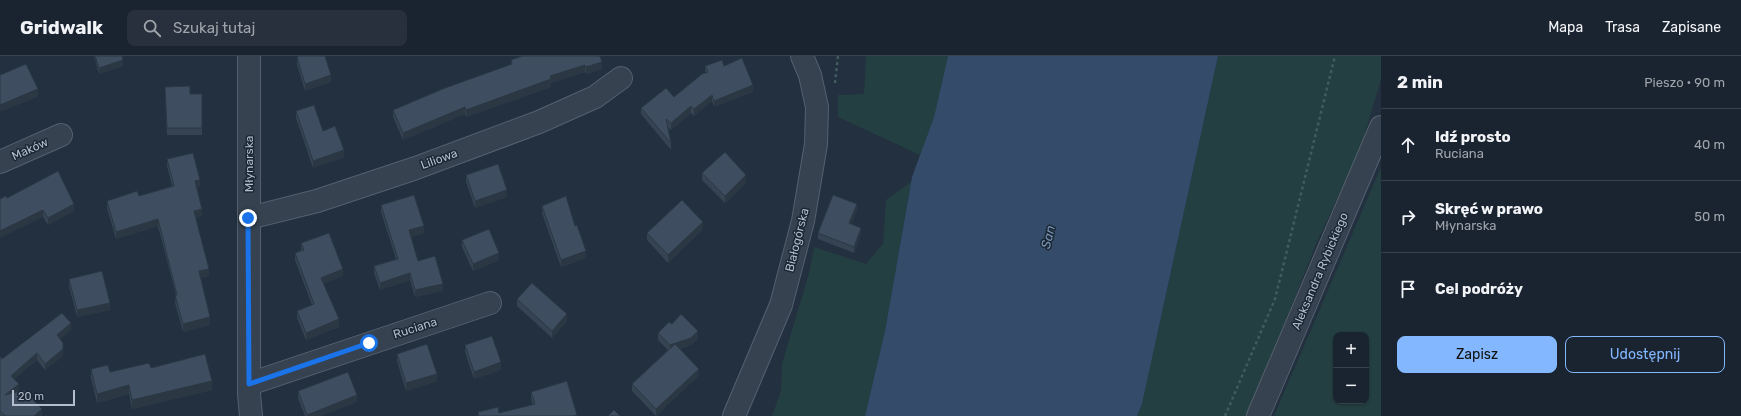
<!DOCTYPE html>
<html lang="pl">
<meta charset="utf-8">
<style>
body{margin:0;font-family:Rubik,sans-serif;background:#27303c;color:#f1f3f6}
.controls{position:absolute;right:12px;bottom:12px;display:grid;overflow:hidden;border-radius:8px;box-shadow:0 1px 3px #0004}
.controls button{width:36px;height:36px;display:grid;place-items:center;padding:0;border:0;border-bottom:1px solid #38414c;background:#1a2430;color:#f1f3f6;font:20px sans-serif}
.scale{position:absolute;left:12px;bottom:10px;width:63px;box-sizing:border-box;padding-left:4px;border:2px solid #b3bdcb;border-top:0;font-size:11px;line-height:14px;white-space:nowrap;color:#b3bdcb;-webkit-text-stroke:3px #1b2735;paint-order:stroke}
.stop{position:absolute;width:12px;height:12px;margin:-9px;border:3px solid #1a73e8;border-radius:50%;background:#fff}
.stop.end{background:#1a73e8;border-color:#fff;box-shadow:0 1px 4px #0008}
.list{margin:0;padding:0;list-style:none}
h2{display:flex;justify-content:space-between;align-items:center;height:52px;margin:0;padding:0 16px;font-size:17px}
h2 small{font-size:13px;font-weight:400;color:#9fa4ab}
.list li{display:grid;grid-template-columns:26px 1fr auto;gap:12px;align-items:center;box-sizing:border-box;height:72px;padding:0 16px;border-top:1px solid #38414c}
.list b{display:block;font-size:15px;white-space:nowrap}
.list p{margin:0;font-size:13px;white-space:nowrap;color:#9fa4ab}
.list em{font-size:13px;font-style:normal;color:#9fa4ab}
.actions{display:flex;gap:8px;padding:12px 16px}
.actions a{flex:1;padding:9px 0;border:1px solid #83b7ff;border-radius:8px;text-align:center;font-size:14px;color:#83b7ff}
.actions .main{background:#83b7ff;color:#111}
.icon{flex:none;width:22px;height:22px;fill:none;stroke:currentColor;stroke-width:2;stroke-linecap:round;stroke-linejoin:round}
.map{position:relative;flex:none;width:1381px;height:360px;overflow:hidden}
header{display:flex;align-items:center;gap:24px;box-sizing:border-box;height:56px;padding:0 20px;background:#1a2430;border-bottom:1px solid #38414c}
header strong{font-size:19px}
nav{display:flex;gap:22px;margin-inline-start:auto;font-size:14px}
.search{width:280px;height:36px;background:#27303c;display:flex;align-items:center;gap:10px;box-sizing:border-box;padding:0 14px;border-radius:8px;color:#9fa4ab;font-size:15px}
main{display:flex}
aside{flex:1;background:#1a2430}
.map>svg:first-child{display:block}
.green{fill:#243f41;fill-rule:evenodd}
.water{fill:#344c69}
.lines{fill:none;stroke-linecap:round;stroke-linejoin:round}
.minor-casing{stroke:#54606e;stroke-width:24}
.tertiary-casing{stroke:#54606e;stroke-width:24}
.path{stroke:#425c5e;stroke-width:2.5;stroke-dasharray:3 3;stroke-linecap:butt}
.minor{stroke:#364250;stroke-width:22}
.tertiary{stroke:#364250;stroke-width:22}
.wall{fill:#354353}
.shaded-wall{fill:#2b3743}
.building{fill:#3e4e60;stroke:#2b3743}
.route{stroke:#1a73e8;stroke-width:5}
.labels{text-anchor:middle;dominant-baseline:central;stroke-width:3;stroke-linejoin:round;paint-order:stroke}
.street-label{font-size:12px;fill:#b3bdcb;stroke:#1b2735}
.water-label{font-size:13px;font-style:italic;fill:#7894b5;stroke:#1b2735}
</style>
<header>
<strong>Gridwalk</strong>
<div class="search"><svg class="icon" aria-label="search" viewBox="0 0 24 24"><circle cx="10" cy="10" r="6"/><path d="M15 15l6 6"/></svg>Szukaj tutaj</div>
<nav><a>Mapa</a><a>Trasa</a><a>Zapisane</a></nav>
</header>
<main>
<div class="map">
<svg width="1381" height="360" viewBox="0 0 1381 360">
<rect width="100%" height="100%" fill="#223040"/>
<g class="green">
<polygon points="866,0 948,0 934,61 920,99 838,61 838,39 864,38"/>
<polygon points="1218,0 1381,0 1381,23 1361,91 1316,188 1248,360 1137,360 1142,348"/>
<path d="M1381 111V360H1274ZM1336 279H1366V345H1336Z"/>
<polygon points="911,126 885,275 865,360 772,360 781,335 782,308 809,217 814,191 866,208 883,188 886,144"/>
</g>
<polygon class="water" points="948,0 1218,0 1142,348 1137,360 865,360 885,275 912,121 934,61"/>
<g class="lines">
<g class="minor-casing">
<g id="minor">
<polyline points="249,0 249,338 251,360"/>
<polyline points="0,106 61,79"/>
<polyline points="249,162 317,145 416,112 539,66 595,41 621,22"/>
<polyline points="249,328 490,247"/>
<polyline points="1258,360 1381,71"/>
</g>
</g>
<g class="tertiary-casing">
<polyline id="tertiary" points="734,360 781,249 803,165 816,88 817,51 810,19 802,0"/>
</g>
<g class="path">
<polyline points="835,27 838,0"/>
<polyline points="1225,360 1275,243 1335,0"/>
</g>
<use href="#minor" class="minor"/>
<use href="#tertiary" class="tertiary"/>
</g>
<g class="wall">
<polygon points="94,0 122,0 123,10 99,18"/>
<polygon points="522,0 602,13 586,18 585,16 551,27 551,31 466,61 465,58 403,84 393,61 393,54 511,9 511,4"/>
<polygon points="297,1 331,26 305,35 297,8"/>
<polygon points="705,10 724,10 753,36 714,51 712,45 694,60 691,57 671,74 668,71 671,87 671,94 641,58 641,52 674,41 705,17"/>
<polygon points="165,31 190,38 202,38 202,79 167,79"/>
<polygon points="296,55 323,75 344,101 313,112 296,62"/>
<polygon points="167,103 200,131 197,131 202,160 195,162 209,220 200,222 210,269 183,276 175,247 176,239 158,170 116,183 107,152 107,145 139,140 172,130 167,110"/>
<polygon points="702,117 746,126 725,147 702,124"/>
<polygon points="466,119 507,141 475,152 466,126"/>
<polygon points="7,142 74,155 48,169 43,161"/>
<polygon points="381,149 424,177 411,181 418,205 443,235 415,241 410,224 380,234 374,217 374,210 396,203 381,156"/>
<polygon points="542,150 586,202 561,211 542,157"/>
<polygon points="857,154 851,168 861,178 854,197 818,183 818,177"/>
<polygon points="703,173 668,207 647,184 647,177"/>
<polygon points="462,184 499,204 473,215 462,191"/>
<polygon points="301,187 343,220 323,228 339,271 306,284 297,262 297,255 312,249 295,204 295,197 301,194"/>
<polygon points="69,223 110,254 77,261 69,230"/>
<polygon points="517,243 567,265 552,282 517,250"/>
<polygon points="672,268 698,282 691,289 680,293 699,319 656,360 632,335 632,328 668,294 658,284 658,277"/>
<polygon points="71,274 60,283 63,300 45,314 37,304 14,323 19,335 18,335 42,359 41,360 0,360 0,300 2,303"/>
<polygon points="465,289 501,314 474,323 465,296"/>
<polygon points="397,298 437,325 406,335 397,305"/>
<polygon points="151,312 212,334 132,353 129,338 97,347 91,322 91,313 110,316"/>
<polygon points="298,335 357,346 320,360 305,360 298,342"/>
<polygon points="531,336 577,360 478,360 478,356 499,357 533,349 531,343"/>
</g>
<g class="shaded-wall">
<polygon points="123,4 123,10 99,18 99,12"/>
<polygon points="602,6 602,13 586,18 586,11"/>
<polygon points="585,9 585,16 551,27 551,31 466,61 466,54 550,20"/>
<polygon points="331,19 331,26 305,35 305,28"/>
<polygon points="753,29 753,36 714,51 714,45"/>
<polygon points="38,33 38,41 0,56 0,49"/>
<polygon points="712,39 712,45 694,60 694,53"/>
<polygon points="691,50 691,57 671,74 671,67"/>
<polygon points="465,51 465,58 403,84 403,77"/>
<polygon points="344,94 344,101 313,112 313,105"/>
<polygon points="746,119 746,126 725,147 725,140"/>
<polygon points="200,124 200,131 195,132 195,125"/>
<polygon points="507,134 507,141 475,152 475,145"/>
<polygon points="74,148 74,155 48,169 48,162"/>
<polygon points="857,148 857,154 849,174 849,167"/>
<polygon points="202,153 202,160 194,162 194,155"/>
<polygon points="43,154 43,161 0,182 0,175"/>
<polygon points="158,163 158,170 116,183 116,176"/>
<polygon points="703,166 703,173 668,207 668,199"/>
<polygon points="424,170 424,177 409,181 409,174"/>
<polygon points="861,172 861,178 854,197 854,191"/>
<polygon points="586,195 586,202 561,211 561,204"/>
<polygon points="499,197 499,204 473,215 473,208"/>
<polygon points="209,213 209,220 199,222 199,215"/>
<polygon points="343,213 343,220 321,229 321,222"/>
<polygon points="410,217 410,224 380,234 380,227"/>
<polygon points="443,228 443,235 415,241 415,234"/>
<polygon points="110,247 110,254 77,261 77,254"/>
<polygon points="567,258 567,265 552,282 552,275"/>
<polygon points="210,261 210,269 183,276 183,268"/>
<polygon points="339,263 339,271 306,284 306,277"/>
<polygon points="71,267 71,274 57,286 57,279"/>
<polygon points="698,275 698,282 691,289 670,296 670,289"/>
<polygon points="63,293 63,300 45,314 45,308"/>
<polygon points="37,297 37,304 11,326 11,320"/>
<polygon points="501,306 501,314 474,323 474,316"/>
<polygon points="699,313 699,319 656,360 656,353"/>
<polygon points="437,318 437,325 406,335 406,327"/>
<polygon points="212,325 212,334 132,353 132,344"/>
<polygon points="19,328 19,335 5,346 5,339"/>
<polygon points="129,329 129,338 97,347 97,338"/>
<polygon points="357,339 357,346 320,360 307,360 307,359"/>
<polygon points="42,353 42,359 41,360 34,360"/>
</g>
<g class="building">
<polygon points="95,0 122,0 123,4 99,12"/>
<polygon points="299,0 325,0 331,19 305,28 297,1"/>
<polygon points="522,0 600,0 602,6 586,11 585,9 550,20 551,23 466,54 465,51 403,77 393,54 445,32 512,8 511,4"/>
<polygon points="742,2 753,29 714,45 712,39 694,53 691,50 671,67 666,63 671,87 641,52 666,32 674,41 702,18 708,16 705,10 722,4 724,10"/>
<polygon points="26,8 38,33 0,49 0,19"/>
<polygon points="190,30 190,38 202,38 202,72 167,72 165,31"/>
<polygon points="314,49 323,75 335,70 344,94 313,105 296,55"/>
<polygon points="725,96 746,119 725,140 702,117"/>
<polygon points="193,97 200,124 195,125 202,153 194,155 209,213 199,215 210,261 183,268 175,239 177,239 158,163 116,176 107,145 137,135 139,140 174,130 167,103"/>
<polygon points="498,108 507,134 475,145 466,119"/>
<polygon points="58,115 74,148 48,162 43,154 0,175 0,143 6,140 7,142"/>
<polygon points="414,139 424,170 409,174 418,205 435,200 443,228 415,234 410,217 380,227 374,210 398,203 381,149"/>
<polygon points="833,139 857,148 849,167 861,172 854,191 818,177"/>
<polygon points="566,140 575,170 577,169 586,195 561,204 542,150"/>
<polygon points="682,144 703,166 668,199 647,177"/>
<polygon points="489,173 499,197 473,208 462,184"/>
<polygon points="329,177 343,213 321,222 339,263 306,277 297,255 314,248 295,197 304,194 301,187"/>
<polygon points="102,215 110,247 77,254 69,223"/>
<polygon points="532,227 567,258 552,275 517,243"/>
<polygon points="62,257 71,267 57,279 63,287 63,293 45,308 37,297 11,320 19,328 5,339 24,334 42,353 34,360 5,360 0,355 0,300 2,303"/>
<polygon points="681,258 698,275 691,282 670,289 658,277 669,266 672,268"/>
<polygon points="492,280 501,306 474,316 465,289"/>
<polygon points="427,288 437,318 406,327 397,298"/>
<polygon points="675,288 699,313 656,353 632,328"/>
<polygon points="205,298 212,325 132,344 129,329 97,338 91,313 108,309 110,316 149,307 151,312"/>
<polygon points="348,316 357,339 307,359 298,335"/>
<polygon points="567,325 577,359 573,360 479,360 478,356 498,351 499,357 535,348 531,336"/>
<polygon points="614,354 620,360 608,360"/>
</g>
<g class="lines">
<polyline class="route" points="248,162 249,328 369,287"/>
</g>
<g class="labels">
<g class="street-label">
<text transform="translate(30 93) rotate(-24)">Maków</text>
<text transform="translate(439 103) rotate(-20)">Liliowa</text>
<text transform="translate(249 108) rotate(-90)">Młynarska</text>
<text transform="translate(797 184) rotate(-76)">Białogórska</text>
<text transform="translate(1320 215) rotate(-67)">Aleksandra Rybickiego</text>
<text transform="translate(415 272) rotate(-18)">Ruciana</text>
</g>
<g class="water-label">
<text transform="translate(1048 181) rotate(-76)">San</text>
</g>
</g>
</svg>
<div class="controls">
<button>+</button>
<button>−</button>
</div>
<div class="scale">20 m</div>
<div class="stop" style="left:369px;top:287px"></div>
<div class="stop end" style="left:248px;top:162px"></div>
</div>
<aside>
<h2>2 min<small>Pieszo · 90 m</small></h2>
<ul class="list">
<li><svg class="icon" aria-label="ahead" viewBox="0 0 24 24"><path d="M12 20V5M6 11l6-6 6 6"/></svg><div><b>Idź prosto</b><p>Ruciana</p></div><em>40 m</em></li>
<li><svg class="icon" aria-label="right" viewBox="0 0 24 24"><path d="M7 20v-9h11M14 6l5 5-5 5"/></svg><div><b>Skręć w prawo</b><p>Młynarska</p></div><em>50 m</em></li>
<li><svg class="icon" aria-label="arrive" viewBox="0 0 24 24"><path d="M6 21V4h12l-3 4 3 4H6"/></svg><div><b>Cel podróży</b></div></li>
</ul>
<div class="actions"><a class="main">Zapisz</a><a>Udostępnij</a></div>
</aside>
</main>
